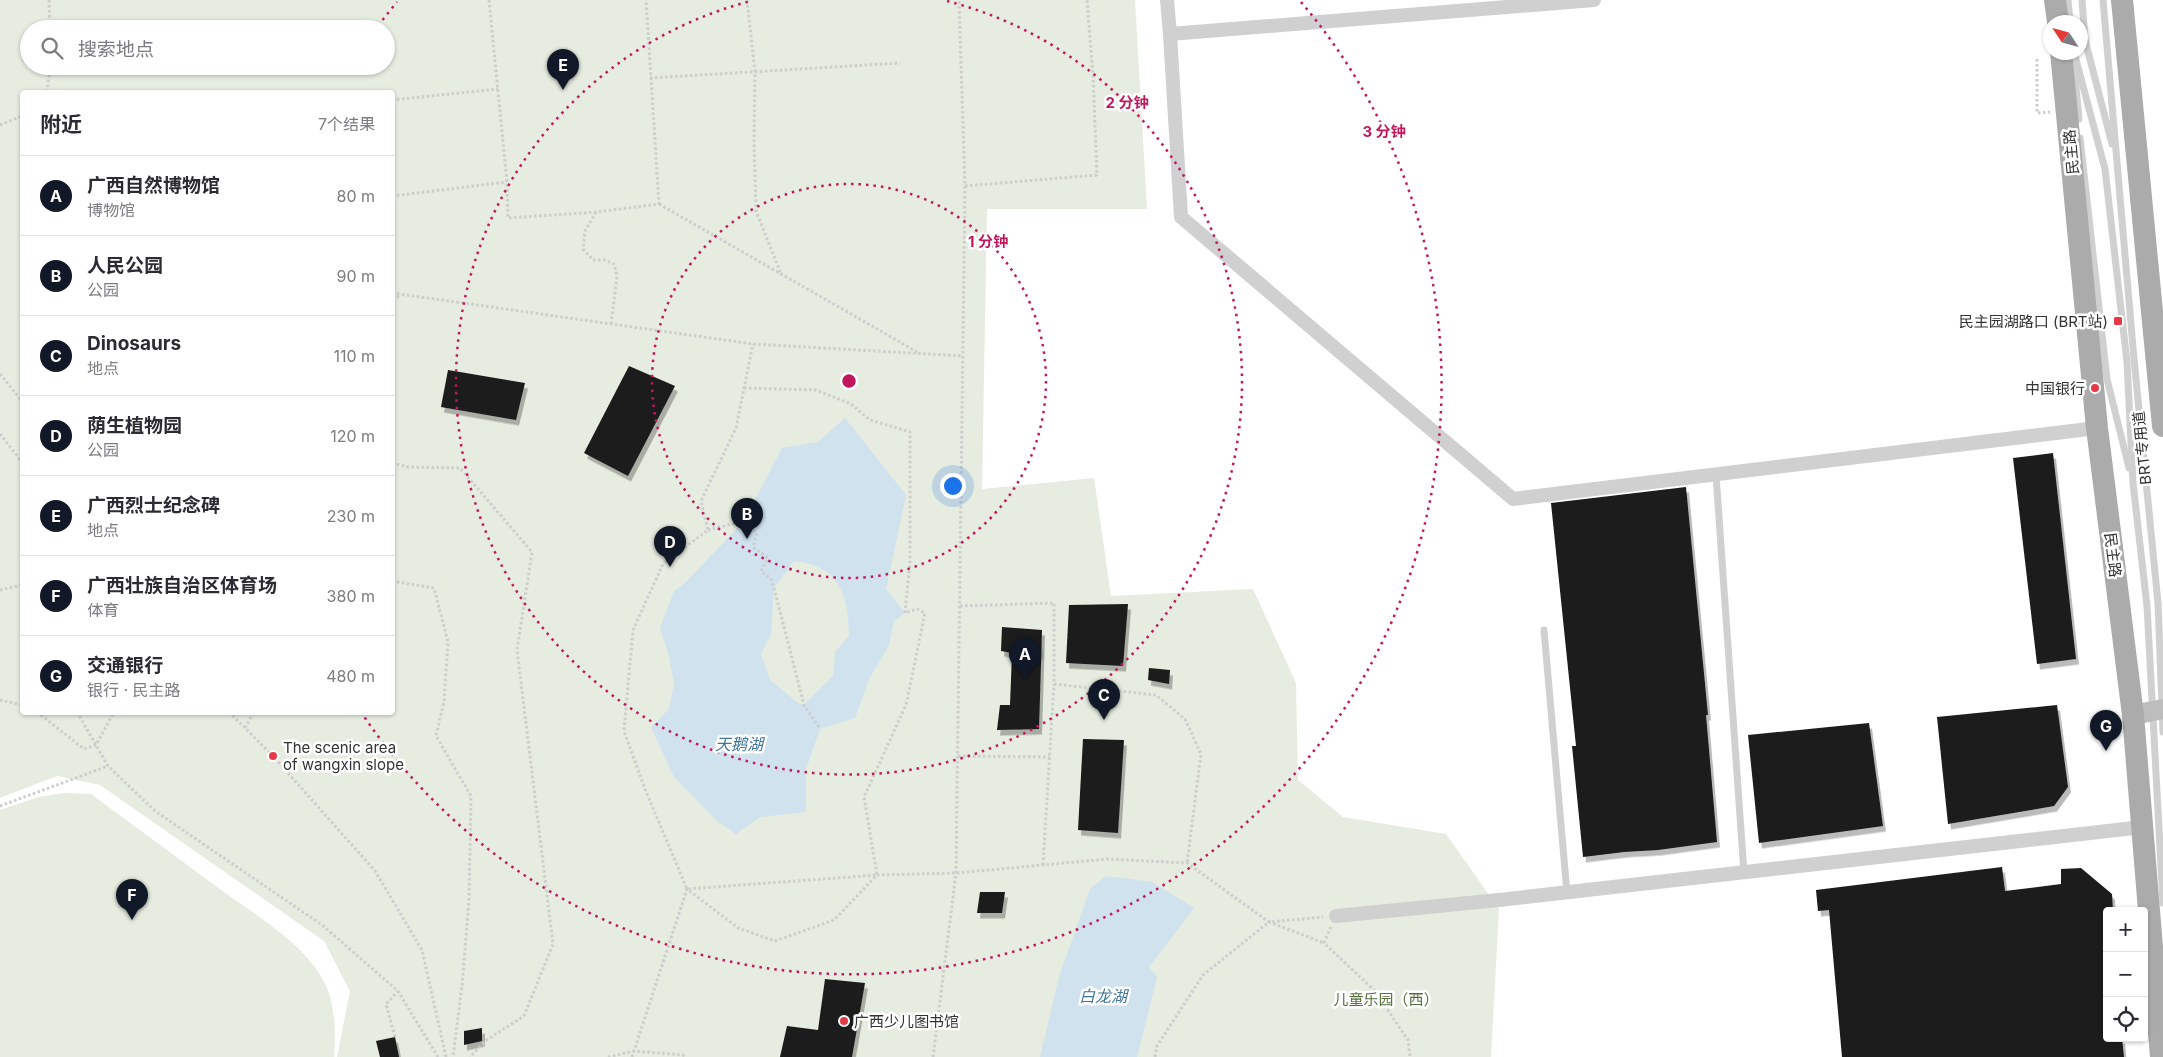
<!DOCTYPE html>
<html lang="zh">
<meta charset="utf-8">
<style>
body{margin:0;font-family:Inter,"Noto Sans SC",sans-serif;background:#f7f7f7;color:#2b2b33}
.controls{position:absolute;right:15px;bottom:15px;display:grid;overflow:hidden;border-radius:5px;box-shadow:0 1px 4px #0004}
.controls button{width:45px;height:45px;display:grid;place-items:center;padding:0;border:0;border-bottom:1px solid #e1e1e2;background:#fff;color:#2b2b33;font:25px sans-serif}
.compass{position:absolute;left:2043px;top:15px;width:45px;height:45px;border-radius:50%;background:#fff;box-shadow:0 1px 4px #0004;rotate:306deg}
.you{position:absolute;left:952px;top:485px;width:18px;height:18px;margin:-12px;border:4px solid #fff;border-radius:50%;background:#1a73e8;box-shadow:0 0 0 8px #1a73e833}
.badge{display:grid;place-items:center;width:32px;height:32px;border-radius:50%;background:#111827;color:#fff;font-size:16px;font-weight:700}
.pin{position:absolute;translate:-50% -41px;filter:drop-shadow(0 1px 2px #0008)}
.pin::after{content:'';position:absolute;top:26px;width:18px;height:15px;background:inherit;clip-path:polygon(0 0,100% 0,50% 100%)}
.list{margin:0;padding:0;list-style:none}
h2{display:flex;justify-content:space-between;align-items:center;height:65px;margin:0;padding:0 20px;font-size:21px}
h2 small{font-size:16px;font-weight:400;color:#7c7c81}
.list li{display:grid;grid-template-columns:32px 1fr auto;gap:15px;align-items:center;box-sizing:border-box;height:80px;padding:0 20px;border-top:1px solid #e1e1e2}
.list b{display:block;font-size:19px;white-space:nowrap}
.list p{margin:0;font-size:16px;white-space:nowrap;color:#7c7c81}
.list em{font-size:16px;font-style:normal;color:#7c7c81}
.icon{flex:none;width:28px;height:28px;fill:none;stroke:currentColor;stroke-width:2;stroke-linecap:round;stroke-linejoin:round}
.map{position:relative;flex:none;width:2163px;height:1057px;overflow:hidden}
.search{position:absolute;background:#fff;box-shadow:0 1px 4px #0004;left:20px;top:20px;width:375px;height:55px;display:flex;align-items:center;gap:12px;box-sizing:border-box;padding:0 18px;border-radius:28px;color:#7c7c81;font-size:19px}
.panel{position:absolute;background:#fff;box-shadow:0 1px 4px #0004;left:20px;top:90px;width:375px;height:625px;border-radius:5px}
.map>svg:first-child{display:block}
.green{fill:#e6ecdf;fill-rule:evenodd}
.water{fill:#cfe2ee;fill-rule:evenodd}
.building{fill:#1a1a1a;filter:url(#shadow)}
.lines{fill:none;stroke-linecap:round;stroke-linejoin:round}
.path{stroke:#cdcdcd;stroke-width:3;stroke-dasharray:2.5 2.5;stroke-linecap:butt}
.lane{stroke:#d0d0d0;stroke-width:7}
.street{stroke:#d0d0d0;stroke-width:14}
.secondary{stroke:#bdbdbd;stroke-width:20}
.primary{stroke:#ababab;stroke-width:22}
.ring{fill:none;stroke:#c2185b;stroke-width:2.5;stroke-dasharray:2.5 5}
.poi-dot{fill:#e63946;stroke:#fff;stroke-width:2}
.labels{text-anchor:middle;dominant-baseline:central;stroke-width:5;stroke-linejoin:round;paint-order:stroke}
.street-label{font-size:15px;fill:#333;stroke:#fff}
.poi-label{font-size:15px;fill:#333;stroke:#fff;text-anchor:end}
.park-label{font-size:15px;fill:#56703f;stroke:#fff}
.water-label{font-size:16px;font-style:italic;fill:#3f7597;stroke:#fff}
.centre{fill:#c2185b;stroke:#fff;stroke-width:2.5}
.ring-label{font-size:15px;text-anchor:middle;font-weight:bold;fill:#c2185b;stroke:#fff;stroke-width:5;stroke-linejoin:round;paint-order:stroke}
</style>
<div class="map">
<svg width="2163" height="1057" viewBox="0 0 2163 1057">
<defs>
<filter id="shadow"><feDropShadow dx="3" dy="5.5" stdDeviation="0" flood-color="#0004"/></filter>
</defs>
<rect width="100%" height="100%" fill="#fff"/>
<g class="green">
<path d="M0 0H1135L1147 209H987L982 489 1094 478 1111 596 1253 589 1296 683 1298 780 1343 817 1446 834 1499 909 1491 1057H337L350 991 324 941 100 785 57 776 0 798ZM29 29H386V66H29ZM22 92H392V712H22Z"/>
<path d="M63 793 91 794C133 825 175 856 217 887 252 913 308 945 326 986 335 1006 336 1035 334 1057H0V810L39 797Z"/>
</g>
<g class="water">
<path d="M845 418 906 495 886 589 905 613 894 621 889 645 869 679 855 718 820 729 806 769V812L760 817 736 834 717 821 674 777 651 727 669 709 674 684 669 656 660 628 674 591 685 583 744 521 782 448 818 442ZM794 561C839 565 849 596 849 636L835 652 833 676 804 705 798 703 770 680 761 654 771 634 774 588Z"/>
<polygon points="1106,876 1152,882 1194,908 1149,967 1157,977 1137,1057 1040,1057 1059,977 1090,889"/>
</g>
<g class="building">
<polygon points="629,366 675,386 628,476 584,453"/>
<polygon points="448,370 525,383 516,420 441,407"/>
<polygon points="2053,453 2076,659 2037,664 2013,458"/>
<polygon points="1686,487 1708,715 1706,715 1717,842 1658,850 1624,852 1583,857 1572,746 1576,746 1551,503"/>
<polygon points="1128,604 1123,666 1066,663 1069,605"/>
<polygon points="1002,627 1042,630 1039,729 997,730 1000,705 1010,705 1012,653 1001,651"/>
<polygon points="1149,668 1170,670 1169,684 1148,680"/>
<polygon points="2057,705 2068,787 2054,806 1948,824 1937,717"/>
<polygon points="1869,723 1883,826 1759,843 1748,735"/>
<polygon points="1083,739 1124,740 1118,833 1078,830"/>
<polygon points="2002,867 2005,891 2061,884 2061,869 2081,868 2112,894 2113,911 2107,911 2107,1038 2122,1038 2124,1057 1842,1057 1829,910 1818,911 1816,890"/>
<polygon points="980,892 1005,892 1002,913 977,913"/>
<polygon points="825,979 865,983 852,1057 780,1057 787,1026 818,1030"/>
<polygon points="482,1028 482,1041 464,1045 464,1031"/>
<polygon points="395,1037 399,1057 380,1057 376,1041"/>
</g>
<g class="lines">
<g class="path">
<polyline points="49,0 50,29"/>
<polyline points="489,0 507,182 508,218 597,212 659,204 646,0"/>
<polyline points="747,0 755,72 754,143 756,211 781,274"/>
<polyline points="2037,59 2037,113 2050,112"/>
<polyline points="650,78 900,63"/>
<polyline points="47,92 50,66"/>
<polyline points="392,100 498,89"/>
<polyline points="0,125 22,116"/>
<polyline points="965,186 1097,175 1093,76 1087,0"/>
<polyline points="392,196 507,182"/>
<polyline points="659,204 919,353"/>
<polyline points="596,212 585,231 583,249 593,260 605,260 614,264 617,276 611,324"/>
<polyline points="392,293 753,344 963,356"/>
<polyline points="392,298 401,296"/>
<polyline points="0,374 22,401"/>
<polyline points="744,388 816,390 851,404 870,420 910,432 910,562 905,613 917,609 925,613 906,705 864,797 877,875 687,889 645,789 624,731 633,630 663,564 708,530 701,501 736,428 753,344"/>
<polyline points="0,434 22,462"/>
<polyline points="392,463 408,467 460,468 532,552 517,650 553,944 524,1016 488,1039 470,1057"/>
<polyline points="708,530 744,521 757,533 753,547 768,558 761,571 771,579 774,588 804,705 820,729"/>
<polyline points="392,581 434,588 448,642 444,702 436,736 471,796 469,900 462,986 453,1057"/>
<polyline points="0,590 22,585"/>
<polyline points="960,606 1054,603 1054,684 1156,695 1185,719 1201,754 1187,863"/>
<polyline points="0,700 22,705"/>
<polyline points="37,712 84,749 96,745 114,712"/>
<polyline points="77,712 108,766 155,811 322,925 398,991 438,1057"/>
<polyline points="229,712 273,756 375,871 422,950 446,1057"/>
<polyline points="245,728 254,712"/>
<polyline points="958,756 1050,757"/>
<polyline points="0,806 108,766"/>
<polyline points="1043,865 1054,684"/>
<polyline points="1331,927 1324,943 1374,990 1408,1040 1410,1057"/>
<polyline points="395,1037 386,1004 398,991"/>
<polyline points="608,1057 634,1051 683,1055 686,1057"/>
<polyline points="632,1057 687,889 738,928 775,941 834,920 877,875 956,873 1108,859 1187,863 1269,922 1323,917"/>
<polyline points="933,1057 956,873 965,186 959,0"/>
<polyline points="1155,1057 1157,1046 1203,975 1269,922 1324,943"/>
</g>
<g class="lane">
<polyline points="2068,0 2070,22"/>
<polyline points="2082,0 2085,40 2112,144"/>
<polyline points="2103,0 2134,359 2158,603 2163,732"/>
<polyline points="2074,52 2105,169 2127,362 2133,483 2147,606 2163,903"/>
<polyline points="2074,65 2079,119"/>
<polyline points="2080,138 2107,379 2129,468"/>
<polyline points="1716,475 1744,873"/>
<polyline points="1544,630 1567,893"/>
</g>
<g class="street">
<polyline points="1167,0 1170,34"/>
<polyline points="1594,0 1170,34 1181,217 1513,499 2097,428"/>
<polyline points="1336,916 1499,900 2143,827"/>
</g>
<polyline class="secondary" points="2133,715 2163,709"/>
<g class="primary">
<polyline points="2055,0 2058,22"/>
<polyline points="2122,0 2163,426"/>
<polyline points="2061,52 2097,428 2133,715 2161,1057"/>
</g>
</g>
<g class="ring">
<circle cx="849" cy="381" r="197"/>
<path d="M947 1A393 393 0 1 1 751 1"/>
<path d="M378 26A590 590 0 0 1 397 2M1301 2A590 590 0 1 1 363 715"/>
</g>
<g class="poi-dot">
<rect x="2113" y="316" width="10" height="10" rx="2.5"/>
<circle cx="2095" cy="388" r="5"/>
<circle cx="273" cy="756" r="5"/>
<circle cx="844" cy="1021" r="5"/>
</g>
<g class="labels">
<g class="street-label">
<text transform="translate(2071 152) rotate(-95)">民主路</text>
<text transform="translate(2142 448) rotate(-96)">BRT专用道</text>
<text transform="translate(2113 555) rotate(83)">民主路</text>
</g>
<g class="poi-label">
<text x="2108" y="321">民主园湖路口 (BRT站)</text>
<text x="2085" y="388">中国银行</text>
<text x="283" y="747" text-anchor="start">The scenic area<tspan x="283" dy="17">of wangxin slope</tspan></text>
<text x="854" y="1021" text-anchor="start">广西少儿图书馆</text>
</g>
<g class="park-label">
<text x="1386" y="999">儿童乐园（西）</text>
</g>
<g class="water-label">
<text x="739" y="744">天鹅湖</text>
<text x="1103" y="996">白龙湖</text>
</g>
</g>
<circle cx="849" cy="381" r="8" class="centre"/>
<g class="ring-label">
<text x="1127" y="108">2 分钟</text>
<text x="1384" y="137">3 分钟</text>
<text x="988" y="247">1 分钟</text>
</g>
</svg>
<div class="controls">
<button>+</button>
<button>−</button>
<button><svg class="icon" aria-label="locate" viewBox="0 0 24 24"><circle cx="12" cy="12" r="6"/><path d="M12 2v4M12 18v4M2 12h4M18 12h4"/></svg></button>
</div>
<svg class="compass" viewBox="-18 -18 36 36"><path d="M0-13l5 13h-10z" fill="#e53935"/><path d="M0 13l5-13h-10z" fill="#7c7c81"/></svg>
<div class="you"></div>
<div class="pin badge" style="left:1025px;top:679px">A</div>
<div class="pin badge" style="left:747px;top:539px">B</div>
<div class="pin badge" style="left:1104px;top:720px">C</div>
<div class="pin badge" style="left:670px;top:567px">D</div>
<div class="pin badge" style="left:563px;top:90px">E</div>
<div class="pin badge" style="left:132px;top:920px">F</div>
<div class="pin badge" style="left:2106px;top:751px">G</div>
<div class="search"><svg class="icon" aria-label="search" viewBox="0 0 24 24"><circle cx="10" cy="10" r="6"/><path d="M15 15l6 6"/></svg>搜索地点</div>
<section class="panel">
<h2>附近<small>7个结果</small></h2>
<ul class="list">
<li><span class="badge">A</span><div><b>广西自然博物馆</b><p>博物馆</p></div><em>80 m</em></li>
<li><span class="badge">B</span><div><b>人民公园</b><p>公园</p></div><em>90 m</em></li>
<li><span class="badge">C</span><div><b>Dinosaurs</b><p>地点</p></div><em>110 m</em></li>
<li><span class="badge">D</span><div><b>荫生植物园</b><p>公园</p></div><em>120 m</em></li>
<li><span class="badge">E</span><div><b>广西烈士纪念碑</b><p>地点</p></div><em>230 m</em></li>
<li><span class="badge">F</span><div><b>广西壮族自治区体育场</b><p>体育</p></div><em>380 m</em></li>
<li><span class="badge">G</span><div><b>交通银行</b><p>银行 · 民主路</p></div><em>480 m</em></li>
</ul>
</section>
</div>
